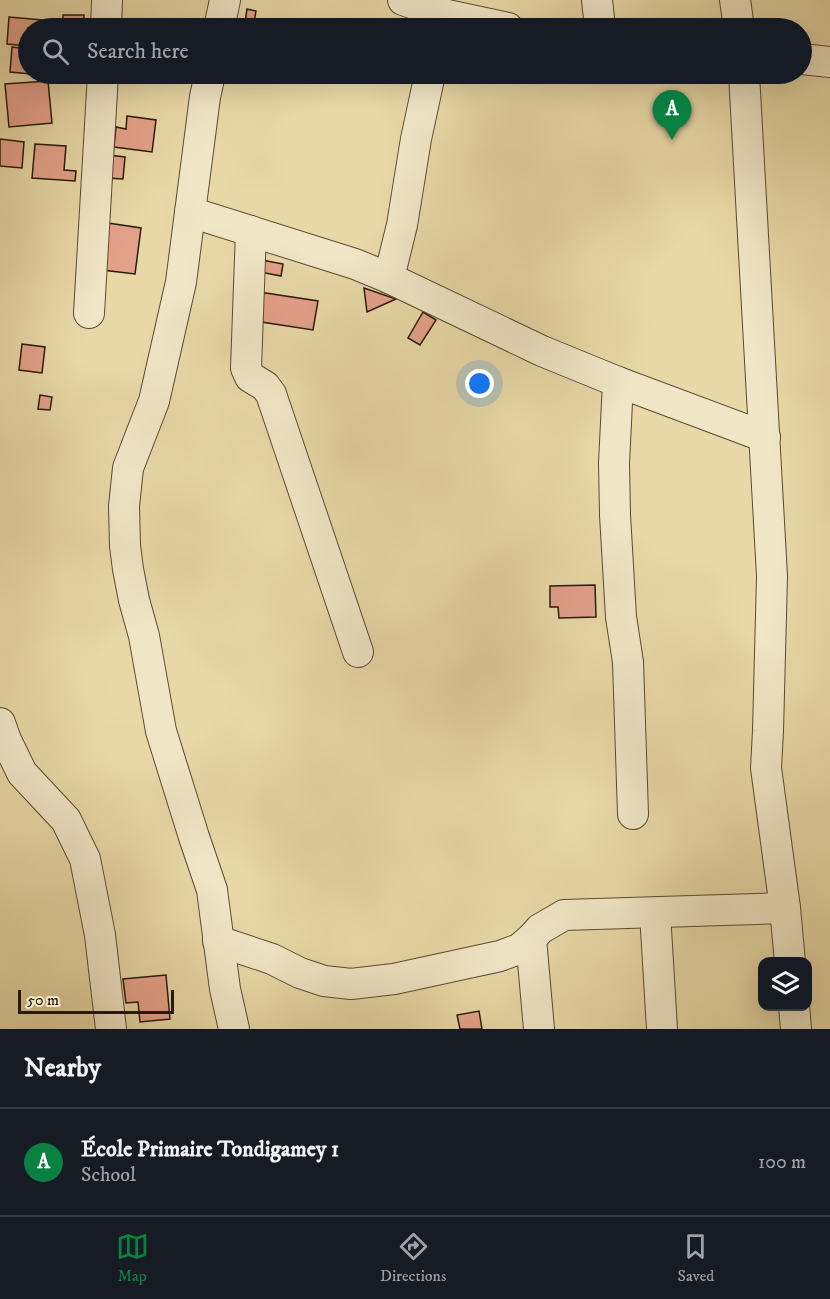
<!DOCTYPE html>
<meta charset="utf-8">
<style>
body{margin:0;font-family:"IM FELL DW Pica",serif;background:#20242c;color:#f1f3f6}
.controls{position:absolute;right:18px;bottom:18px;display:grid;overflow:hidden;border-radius:12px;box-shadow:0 6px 24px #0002}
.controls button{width:54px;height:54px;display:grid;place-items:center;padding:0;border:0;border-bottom:2px solid #363941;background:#171b24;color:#f1f3f6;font:30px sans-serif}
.scale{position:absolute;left:18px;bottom:15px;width:156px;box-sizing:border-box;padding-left:6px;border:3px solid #291a0a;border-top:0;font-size:16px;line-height:21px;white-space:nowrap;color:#291a0a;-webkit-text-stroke:4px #f0e6c6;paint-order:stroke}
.you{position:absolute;left:480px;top:384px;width:21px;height:21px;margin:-15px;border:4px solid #fff;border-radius:50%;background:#1a73e8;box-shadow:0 0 0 9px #1a73e833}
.badge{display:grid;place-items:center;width:39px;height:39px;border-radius:50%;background:#0b8043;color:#fff;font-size:20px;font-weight:700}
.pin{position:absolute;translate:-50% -50px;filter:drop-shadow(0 2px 3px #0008)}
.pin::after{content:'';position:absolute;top:32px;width:21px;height:18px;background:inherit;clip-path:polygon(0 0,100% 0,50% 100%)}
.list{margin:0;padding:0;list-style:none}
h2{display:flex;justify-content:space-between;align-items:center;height:78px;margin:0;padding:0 24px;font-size:26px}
h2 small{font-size:20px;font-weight:400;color:#9ea1a6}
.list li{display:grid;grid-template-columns:39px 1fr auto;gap:18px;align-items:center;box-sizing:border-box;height:108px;padding:0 24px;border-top:2px solid #363941}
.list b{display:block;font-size:22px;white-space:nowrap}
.list p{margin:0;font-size:20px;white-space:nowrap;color:#9ea1a6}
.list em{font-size:20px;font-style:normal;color:#9ea1a6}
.icon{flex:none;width:33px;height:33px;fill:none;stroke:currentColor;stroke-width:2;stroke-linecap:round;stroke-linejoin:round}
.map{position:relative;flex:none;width:830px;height:1029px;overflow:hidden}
.search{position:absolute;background:#171b24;box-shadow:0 6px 24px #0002;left:18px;right:18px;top:18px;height:66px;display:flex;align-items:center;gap:15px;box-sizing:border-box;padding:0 21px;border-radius:33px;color:#9ea1a6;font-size:22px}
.sheet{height:186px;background:#171b24}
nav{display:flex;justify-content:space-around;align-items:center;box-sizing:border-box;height:84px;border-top:2px solid #363941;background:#171b24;font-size:16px;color:#9ea1a6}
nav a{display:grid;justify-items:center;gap:3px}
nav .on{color:#0b8043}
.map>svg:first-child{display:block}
.building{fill:#e4a18a;stroke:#291a0a;stroke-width:1.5}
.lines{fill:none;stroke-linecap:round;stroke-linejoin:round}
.minor-casing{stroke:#594a31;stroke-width:32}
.minor{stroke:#f0e6c6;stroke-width:30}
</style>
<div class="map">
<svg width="830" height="1029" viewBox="0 0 830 1029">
<rect width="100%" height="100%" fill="#e8d8a7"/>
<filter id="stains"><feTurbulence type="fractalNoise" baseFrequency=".00333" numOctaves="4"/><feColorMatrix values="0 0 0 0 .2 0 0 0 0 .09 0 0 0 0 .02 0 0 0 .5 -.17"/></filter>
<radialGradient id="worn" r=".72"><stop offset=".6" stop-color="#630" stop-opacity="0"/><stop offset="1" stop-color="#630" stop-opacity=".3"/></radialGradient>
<g class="building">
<polygon points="247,9 256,11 254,23 245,23"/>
<rect x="63" y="15" width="21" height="13"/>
<polygon points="9,17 42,20 41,28 28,28 28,46 7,44"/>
<polygon points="12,47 28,49 28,74 42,74 42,75 10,72"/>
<polygon points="48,81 52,123 9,127 5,84"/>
<polygon points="127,116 156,120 152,152 114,147 116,127 126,129"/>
<polygon points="0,139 24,142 22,168 0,166"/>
<polygon points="35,144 66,146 64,170 76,171 75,181 32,178"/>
<polygon points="108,155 125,157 123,179 106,178"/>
<polygon points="108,223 141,228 135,274 102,270"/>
<polygon points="262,260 283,264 281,276 260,272"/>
<polygon points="364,288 396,299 367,312"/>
<polygon points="259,292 318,301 313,330 255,321"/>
<polygon points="423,312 436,320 420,345 408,338"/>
<polygon points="22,344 45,347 42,373 19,370"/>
<polygon points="40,395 52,397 50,410 38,409"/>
<polygon points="595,585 596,617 559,618 558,607 550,607 550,586"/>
<polygon points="166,975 170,1019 140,1022 138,1002 126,1003 123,979"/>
<polygon points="479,1011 482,1029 460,1029 457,1015"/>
</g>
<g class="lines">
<g class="minor-casing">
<g id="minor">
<polyline points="403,0 443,14 508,28"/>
<polyline points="597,0 600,28"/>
<polyline points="735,0 739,28"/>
<polyline points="106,28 107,0"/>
<polyline points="219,28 225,0"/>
<polyline points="802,59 830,62"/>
<polyline points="210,74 205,97 181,282 154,401 128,468 124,506 125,546 128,569 134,600 144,636 161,731 194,837 212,890 225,989 234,1029"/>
<polyline points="744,74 772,576 768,731 766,768 785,908 790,962"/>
<polyline points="190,212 355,264 389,278 542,351 618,382 765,437"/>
<polyline points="251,231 246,368 250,377 265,386 271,394 358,652"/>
<polyline points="389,278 402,225 416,139 430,74"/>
<polyline points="89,313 103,74"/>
<polyline points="618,382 614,463 615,515 621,617 628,662 633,814"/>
<polyline points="0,723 6,740 22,773 66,820 85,859 100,935 111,1029"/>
<polyline points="655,913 662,1029"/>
<polyline points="531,939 539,1029"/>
<polyline points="218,941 272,959 300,973 324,981 351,984 394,979 500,956 519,949 531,939 540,929 564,915 785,908"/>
<polyline points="794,1006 796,1029"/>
</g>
</g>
<use href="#minor" class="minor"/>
</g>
<rect width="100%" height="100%" filter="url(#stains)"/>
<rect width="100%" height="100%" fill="url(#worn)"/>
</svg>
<div class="controls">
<button><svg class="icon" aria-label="layers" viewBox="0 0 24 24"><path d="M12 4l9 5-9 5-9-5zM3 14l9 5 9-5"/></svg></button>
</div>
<div class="scale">50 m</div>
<div class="you"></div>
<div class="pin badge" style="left:672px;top:140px">A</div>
<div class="search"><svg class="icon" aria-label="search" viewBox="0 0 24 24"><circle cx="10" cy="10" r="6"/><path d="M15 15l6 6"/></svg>Search here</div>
</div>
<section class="sheet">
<h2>Nearby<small></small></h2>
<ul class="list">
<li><span class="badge">A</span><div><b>École Primaire Tondigamey 1</b><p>School</p></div><em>100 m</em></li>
</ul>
</section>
<nav>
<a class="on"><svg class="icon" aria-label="map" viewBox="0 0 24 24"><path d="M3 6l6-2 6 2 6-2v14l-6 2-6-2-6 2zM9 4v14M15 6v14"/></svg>Map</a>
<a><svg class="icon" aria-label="directions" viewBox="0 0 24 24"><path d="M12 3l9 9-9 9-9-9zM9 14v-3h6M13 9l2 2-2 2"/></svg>Directions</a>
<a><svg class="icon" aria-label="saved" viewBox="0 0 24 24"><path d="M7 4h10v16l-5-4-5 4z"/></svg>Saved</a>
</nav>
